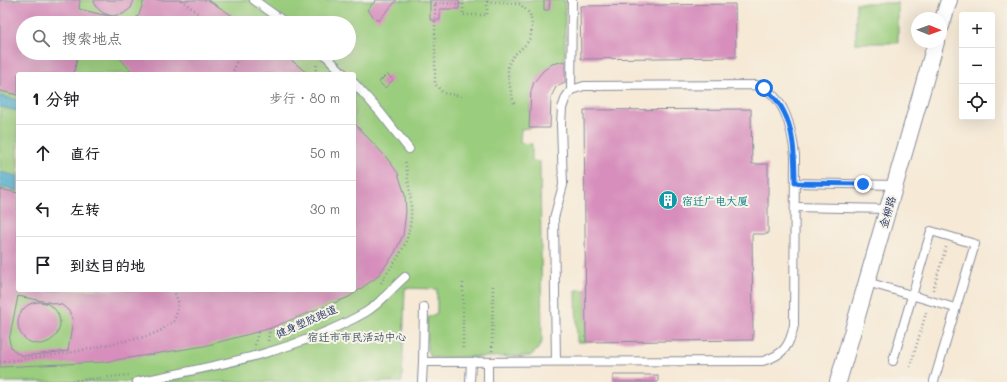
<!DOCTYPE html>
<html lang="zh">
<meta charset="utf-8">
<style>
body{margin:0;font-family:Mali,"LXGW WenKai TC",sans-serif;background:#f6f6f6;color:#202124}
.controls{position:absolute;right:12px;top:12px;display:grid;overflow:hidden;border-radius:4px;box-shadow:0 4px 16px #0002}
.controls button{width:36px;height:36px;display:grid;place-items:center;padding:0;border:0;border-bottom:1px solid #e0e0e0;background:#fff;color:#202124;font:20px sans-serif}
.compass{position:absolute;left:911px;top:12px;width:36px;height:36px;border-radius:50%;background:#fff;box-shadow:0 4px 16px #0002;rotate:91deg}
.stop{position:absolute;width:12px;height:12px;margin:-9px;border:3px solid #1a73e8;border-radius:50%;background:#fff}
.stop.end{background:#1a73e8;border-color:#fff;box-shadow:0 1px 4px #0008}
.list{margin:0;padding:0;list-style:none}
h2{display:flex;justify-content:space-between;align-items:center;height:52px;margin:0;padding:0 16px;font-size:17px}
h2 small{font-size:13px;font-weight:400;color:#757577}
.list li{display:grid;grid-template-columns:26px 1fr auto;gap:12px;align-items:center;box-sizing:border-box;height:56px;padding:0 16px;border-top:1px solid #e0e0e0}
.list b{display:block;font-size:15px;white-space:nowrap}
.list em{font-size:13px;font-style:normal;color:#757577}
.icon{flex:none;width:22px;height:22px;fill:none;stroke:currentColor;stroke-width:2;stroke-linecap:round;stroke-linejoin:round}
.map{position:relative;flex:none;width:1007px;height:382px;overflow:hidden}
.search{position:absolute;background:#fff;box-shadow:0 4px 16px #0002;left:16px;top:16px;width:340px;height:44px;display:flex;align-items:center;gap:10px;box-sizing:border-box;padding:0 14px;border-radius:22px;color:#757577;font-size:15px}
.panel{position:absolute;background:#fff;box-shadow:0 4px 16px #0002;left:16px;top:72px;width:340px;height:220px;border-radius:4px}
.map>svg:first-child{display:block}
.green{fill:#9bcd7e;stroke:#5b7e6e;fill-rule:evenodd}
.water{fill:#4faece;stroke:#356e96}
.building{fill:#d78ebc;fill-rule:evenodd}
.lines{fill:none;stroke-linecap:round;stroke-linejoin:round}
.lane-casing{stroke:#888c9a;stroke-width:10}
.street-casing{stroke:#888c9a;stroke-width:18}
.path{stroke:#888c9a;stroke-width:2.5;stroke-dasharray:1 3;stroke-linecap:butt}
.lane{stroke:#fff;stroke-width:8}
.street{stroke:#fff;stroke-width:16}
.route{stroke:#1a73e8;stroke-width:5}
.labels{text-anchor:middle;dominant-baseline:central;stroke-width:4;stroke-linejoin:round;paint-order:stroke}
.culture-label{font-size:11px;fill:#0d838f;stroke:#f7f3e8;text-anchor:start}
.street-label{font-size:11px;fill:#1b2f5e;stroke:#f7f3e8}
.park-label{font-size:11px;fill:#3b5666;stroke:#f7f3e8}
</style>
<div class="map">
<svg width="1007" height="382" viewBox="0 0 1007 382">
<rect width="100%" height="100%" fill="#f7f3e8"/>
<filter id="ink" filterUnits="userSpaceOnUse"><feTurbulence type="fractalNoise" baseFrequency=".025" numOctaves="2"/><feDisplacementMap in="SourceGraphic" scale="8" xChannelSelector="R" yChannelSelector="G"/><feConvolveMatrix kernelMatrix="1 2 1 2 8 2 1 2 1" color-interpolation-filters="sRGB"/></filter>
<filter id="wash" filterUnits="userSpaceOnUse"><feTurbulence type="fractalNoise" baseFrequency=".012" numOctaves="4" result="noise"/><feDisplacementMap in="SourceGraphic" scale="16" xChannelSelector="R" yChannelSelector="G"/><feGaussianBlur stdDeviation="0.9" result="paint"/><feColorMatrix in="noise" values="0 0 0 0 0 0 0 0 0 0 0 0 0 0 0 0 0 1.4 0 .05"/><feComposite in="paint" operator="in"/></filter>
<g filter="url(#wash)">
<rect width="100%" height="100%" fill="#f6e9d6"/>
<g class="green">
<path d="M0 0H565V61C527 71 531 96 529 128L521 129 520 143 532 144V161L540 162 542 342 538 349 530 356 431 358 427 350V318L437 313V289L405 288 402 382H0ZM23 23H349V53H23ZM18 74H354V290H18Z"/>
<rect x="856" y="3" width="42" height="40"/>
<polygon points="576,290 586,290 586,342 577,342"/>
</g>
<g class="water">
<polygon points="0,96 18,100 18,111 0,107"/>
<polygon points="0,172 18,176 18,191 0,187"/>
</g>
<g id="blocks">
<g class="building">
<polygon points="0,0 80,0 79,9 128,21 134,20 139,15 144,0 208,0 244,23 23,23 23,53 78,53 74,74 18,74 18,95 0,91"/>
<polygon points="94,0 134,0 131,8 123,14 112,16 103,13 95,6"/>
<polygon points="376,0 397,0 378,21 367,10"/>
<polygon points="430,0 459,0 459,9 440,9 440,20 430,20"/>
<polygon points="544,0 550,0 549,10 544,10"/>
<polygon points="735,4 736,57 581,59 580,6"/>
<polygon points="115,53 283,53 308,74 134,74"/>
<polygon points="565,61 565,83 556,87 551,97 550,128 529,128 531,91 534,82 543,71 552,64"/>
<polygon points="387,74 393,80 385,88 379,82"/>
<polygon points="751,109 752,164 768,164 768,234 752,234 753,340 586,342 584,110"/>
<path d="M354 123 386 157 398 173 405 195 406 212 403 235 394 254 377 277 349 297 268 329 204 346 104 362 0 367V189L18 193V290H354ZM18 296 62 305 69 311 73 319 68 351 24 356 16 353 11 347 9 340Z"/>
<circle cx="39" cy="323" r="21"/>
<rect x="613" y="375" width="45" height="7"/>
</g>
</g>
</g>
<g filter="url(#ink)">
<use href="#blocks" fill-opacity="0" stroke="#888c9a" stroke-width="1"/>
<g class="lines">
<g class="lane-casing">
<g id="lane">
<polyline points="254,0 286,23"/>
<polyline points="323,53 344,74"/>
<polyline points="354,83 380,112 409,149"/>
<polyline points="571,90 572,0"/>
<polyline points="795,183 895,185"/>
<polyline points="795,207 888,209"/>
<polyline points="867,282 955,308"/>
<path d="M424 307 423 362 763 361C784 355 790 345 794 325L795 156C792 129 785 95 757 85L584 86 571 90 566 97 562 108 561 124 563 185 554 218 556 361"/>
<polyline points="893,361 931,231 975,244 934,381"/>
<path d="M137 382C215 366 296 352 366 312 381 303 392 288 405 277"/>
<polyline points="422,382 423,362"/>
<polyline points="470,382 471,362"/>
<polyline points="488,382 488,362"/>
</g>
</g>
<g class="street-casing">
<g id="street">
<polyline points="941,26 949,0"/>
<polyline points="838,382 936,42"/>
</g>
</g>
<g class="path">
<polyline points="181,0 210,23"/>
<polyline points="463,0 463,15 487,15 487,0"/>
<path d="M487 2 520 4 530 14C539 51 512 45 508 68 507 78 512 94 514 104"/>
<path d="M231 74C236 67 237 61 236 53"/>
<polyline points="315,74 317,63"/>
<polyline points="461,96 443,93 435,84 435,3 463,4"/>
<path d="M381 283C387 272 396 262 402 250 418 219 409 191 405 159"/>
<polyline points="463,283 463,350"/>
<polyline points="933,290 946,247"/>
<polyline points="268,341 270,328"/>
<polyline points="255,345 258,332"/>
<polyline points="492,351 493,283"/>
<polyline points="0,362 69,353 148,336 160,331 174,321 177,311 178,302 174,290"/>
<polyline points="910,367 927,310"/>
<polyline points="60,382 129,375"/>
</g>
<use href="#lane" class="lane"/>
<use href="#street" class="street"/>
</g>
</g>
<g class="lines" filter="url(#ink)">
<path class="route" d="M764 88C794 110 795 149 795 183L863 184"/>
</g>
<defs>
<g id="building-disc" transform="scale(1)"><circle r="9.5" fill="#0f9aa8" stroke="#f7f3e8"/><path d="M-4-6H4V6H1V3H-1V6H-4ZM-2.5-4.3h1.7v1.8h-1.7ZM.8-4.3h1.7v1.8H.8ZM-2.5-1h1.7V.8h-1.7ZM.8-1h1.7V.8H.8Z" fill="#fff"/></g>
</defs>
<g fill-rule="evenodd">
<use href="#building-disc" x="668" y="200"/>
</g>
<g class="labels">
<g class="culture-label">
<text x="682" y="200">宿迁广电大厦</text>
</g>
<g class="street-label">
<text transform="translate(887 212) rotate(-74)">金柳路</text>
<text transform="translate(306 321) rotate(-24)">健身塑胶跑道</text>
</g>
<g class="park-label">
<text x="357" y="336">宿迁市市民活动中心</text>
</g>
</g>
</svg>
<div class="controls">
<button>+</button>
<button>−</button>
<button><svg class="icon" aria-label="locate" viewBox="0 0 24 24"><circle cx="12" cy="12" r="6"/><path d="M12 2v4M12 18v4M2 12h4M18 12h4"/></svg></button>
</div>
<svg class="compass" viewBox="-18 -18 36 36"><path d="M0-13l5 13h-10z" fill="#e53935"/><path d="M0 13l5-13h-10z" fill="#757577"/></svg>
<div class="stop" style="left:764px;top:88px"></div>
<div class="stop end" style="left:863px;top:184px"></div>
<div class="search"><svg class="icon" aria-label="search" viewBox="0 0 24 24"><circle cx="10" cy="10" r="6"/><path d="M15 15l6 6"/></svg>搜索地点</div>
<section class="panel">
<h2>1 分钟<small>步行 · 80 m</small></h2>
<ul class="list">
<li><svg class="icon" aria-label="ahead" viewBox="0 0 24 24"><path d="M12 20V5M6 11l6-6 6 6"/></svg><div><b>直行</b></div><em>50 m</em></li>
<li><svg class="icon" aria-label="left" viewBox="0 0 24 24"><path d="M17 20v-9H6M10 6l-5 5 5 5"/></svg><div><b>左转</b></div><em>30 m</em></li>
<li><svg class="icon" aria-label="arrive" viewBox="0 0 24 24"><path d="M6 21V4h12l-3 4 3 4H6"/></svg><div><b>到达目的地</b></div></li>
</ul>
</section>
</div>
